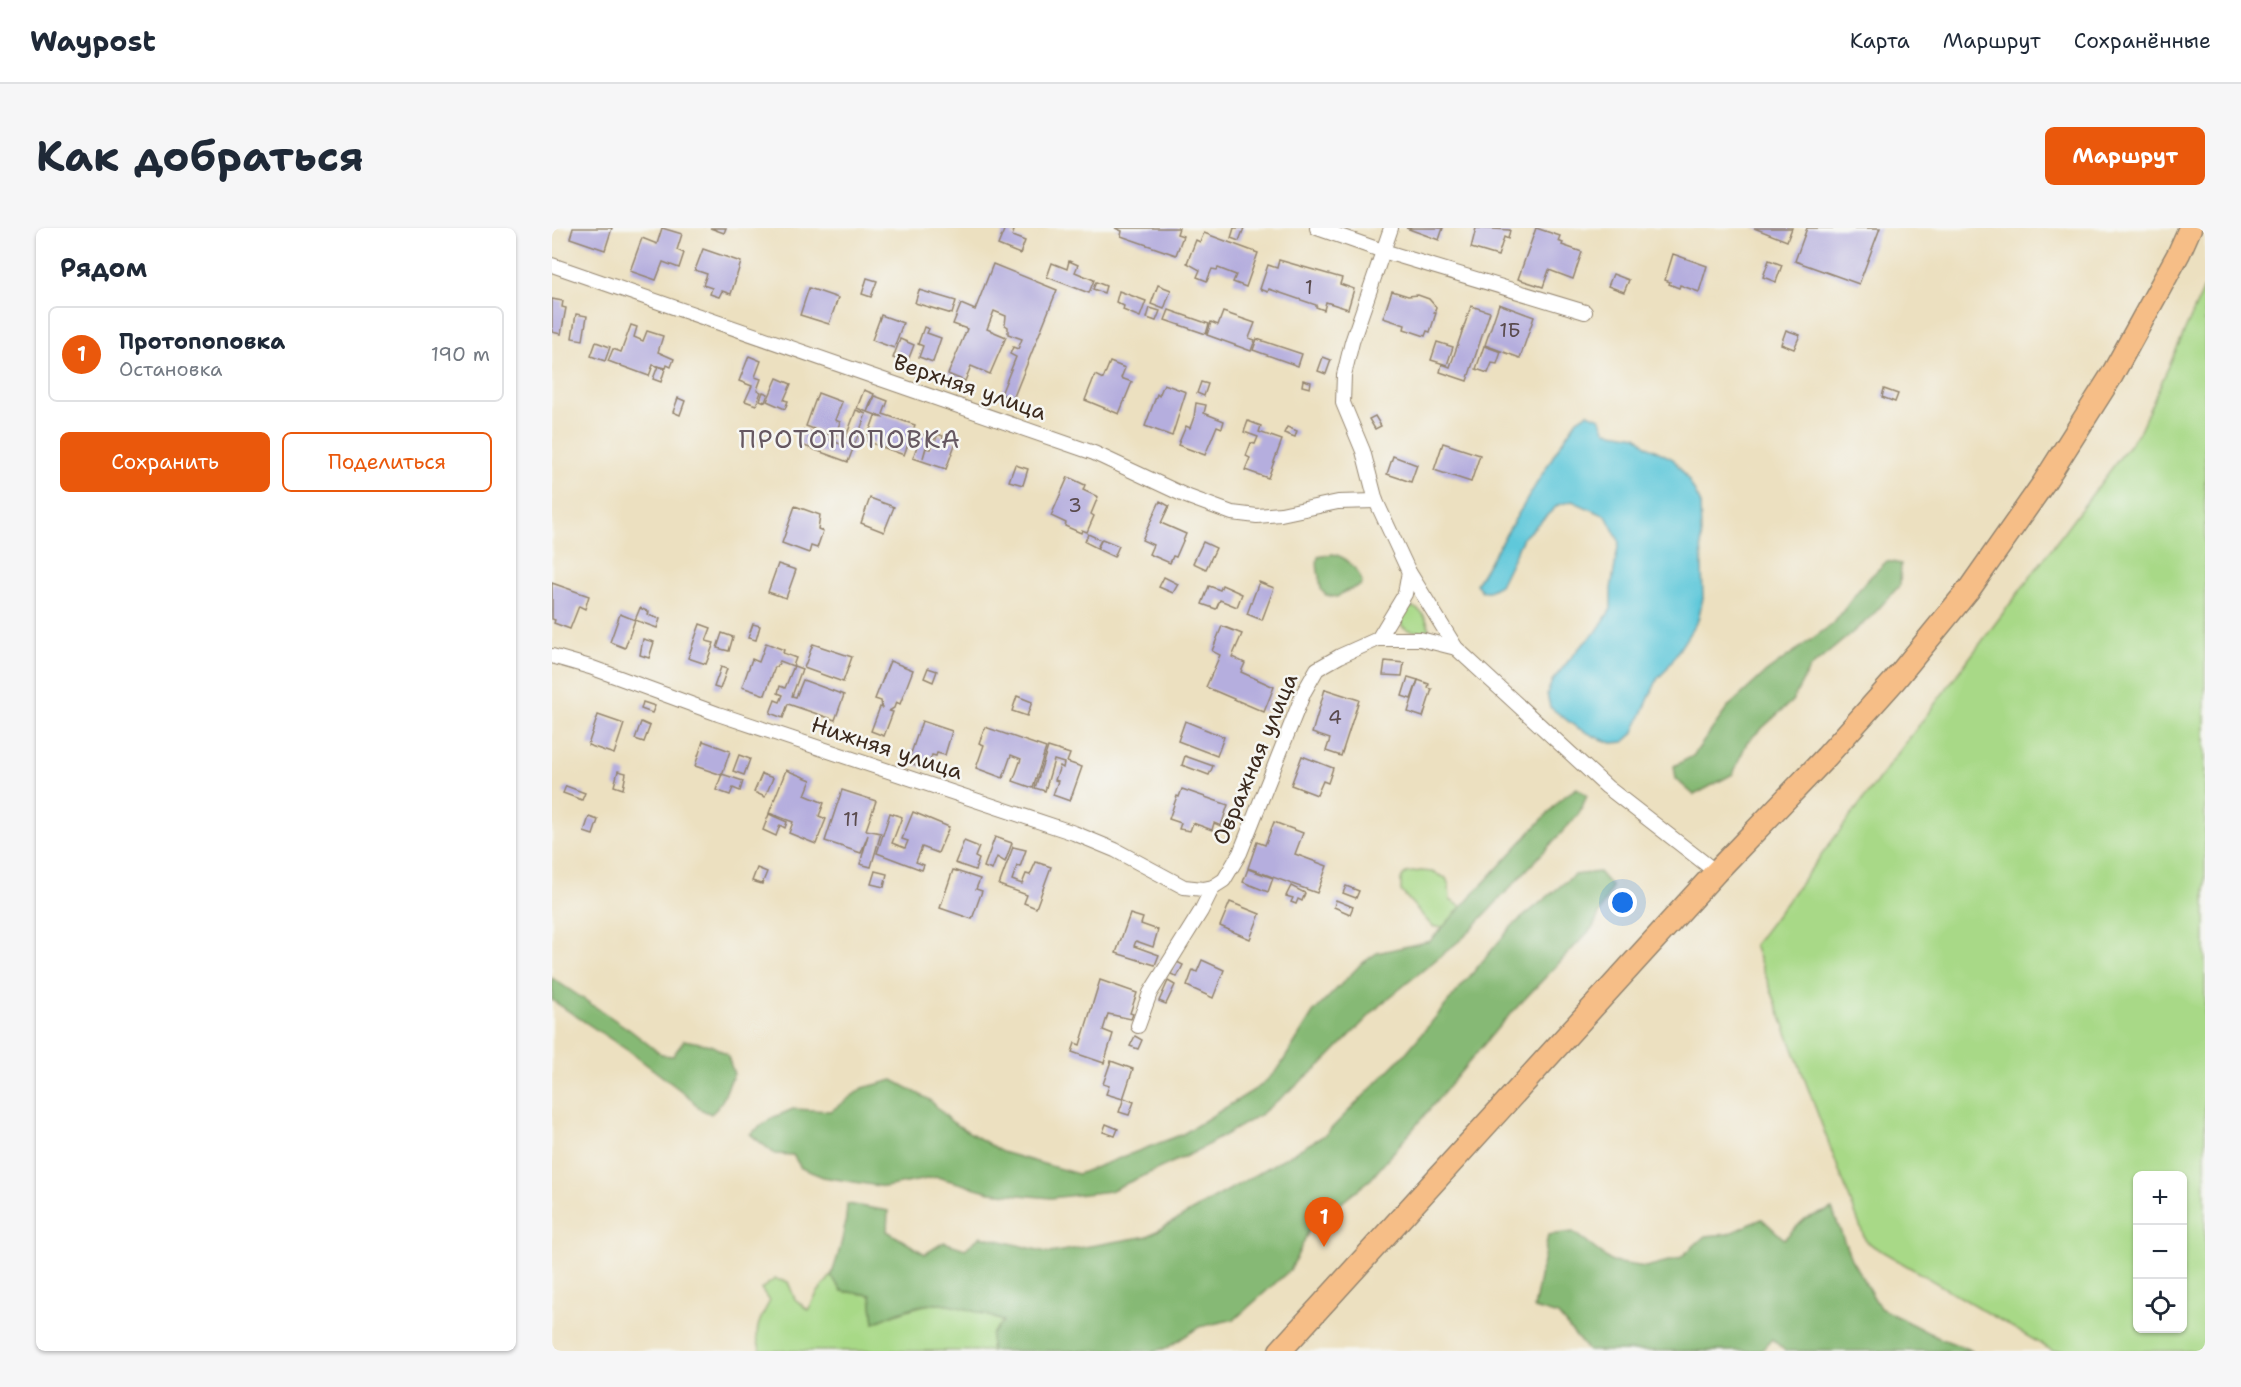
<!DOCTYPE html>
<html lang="ru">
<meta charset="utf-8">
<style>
body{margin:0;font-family:"Shantell Sans",sans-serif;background:#f6f6f7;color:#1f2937}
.controls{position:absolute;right:18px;bottom:18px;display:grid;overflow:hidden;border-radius:9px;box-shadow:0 2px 4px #0004}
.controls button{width:54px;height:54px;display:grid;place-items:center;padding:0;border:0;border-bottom:2px solid #e0e1e3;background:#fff;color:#1f2937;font:30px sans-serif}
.you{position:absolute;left:1071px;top:675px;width:21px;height:21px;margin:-15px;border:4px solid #fff;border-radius:50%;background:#1a73e8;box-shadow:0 0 0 9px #1a73e833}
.badge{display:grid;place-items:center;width:39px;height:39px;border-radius:50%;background:#ea580c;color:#fff;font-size:20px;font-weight:700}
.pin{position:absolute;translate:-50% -50px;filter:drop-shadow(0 2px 3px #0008)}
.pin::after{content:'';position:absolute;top:32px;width:21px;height:18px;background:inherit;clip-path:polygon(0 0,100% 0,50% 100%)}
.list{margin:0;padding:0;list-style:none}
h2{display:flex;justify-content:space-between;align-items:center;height:78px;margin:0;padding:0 24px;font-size:26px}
h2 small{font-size:20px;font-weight:400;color:#747a83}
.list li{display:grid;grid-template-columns:39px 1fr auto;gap:18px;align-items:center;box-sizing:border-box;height:96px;margin:0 12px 12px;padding:0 12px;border:2px solid #e0e1e3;border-radius:9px}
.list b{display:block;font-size:22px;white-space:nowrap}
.list p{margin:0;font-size:20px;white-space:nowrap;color:#747a83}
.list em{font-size:20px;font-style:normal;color:#747a83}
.actions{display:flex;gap:12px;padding:18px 24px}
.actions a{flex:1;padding:14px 0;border:2px solid #ea580c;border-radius:9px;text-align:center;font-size:21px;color:#ea580c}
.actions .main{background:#ea580c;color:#fff}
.icon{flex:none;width:33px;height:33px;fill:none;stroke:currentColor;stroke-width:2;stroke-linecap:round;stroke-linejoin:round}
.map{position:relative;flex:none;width:1653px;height:1123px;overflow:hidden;border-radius:9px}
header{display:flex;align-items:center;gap:36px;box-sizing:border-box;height:84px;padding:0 30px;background:#fff;border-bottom:2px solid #e0e1e3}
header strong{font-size:28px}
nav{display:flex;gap:33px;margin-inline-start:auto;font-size:21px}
.intro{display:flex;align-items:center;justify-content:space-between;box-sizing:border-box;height:144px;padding:0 36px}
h1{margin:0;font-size:42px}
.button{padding:15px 27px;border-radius:9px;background:#ea580c;color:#fff;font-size:21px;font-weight:700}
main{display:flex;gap:36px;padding:0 36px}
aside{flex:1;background:#fff;border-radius:9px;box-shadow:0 2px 4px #0004}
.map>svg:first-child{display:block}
.green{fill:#a8d987;stroke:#728252;stroke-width:1.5;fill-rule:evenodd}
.forest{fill:#86b974;stroke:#607249;stroke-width:1.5}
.water{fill:#5fc8da;stroke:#4d797c;stroke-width:1.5}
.building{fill:#b5aede}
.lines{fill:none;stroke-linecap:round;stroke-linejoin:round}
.minor-casing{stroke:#94856f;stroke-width:16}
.trunk-casing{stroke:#94856f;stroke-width:25}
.minor{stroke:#fff;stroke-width:14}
.trunk{stroke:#f6be87;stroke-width:22}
.labels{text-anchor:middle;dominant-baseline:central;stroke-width:5;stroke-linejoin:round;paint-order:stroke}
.number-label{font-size:20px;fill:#5a4b4e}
.street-label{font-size:22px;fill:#3b2a1e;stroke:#f6f6f2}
.quarter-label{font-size:26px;letter-spacing:1.5px;fill:#665861;stroke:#f6f6f2}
</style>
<header>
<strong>Waypost</strong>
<nav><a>Карта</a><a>Маршрут</a><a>Сохранённые</a></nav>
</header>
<div class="intro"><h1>Как добраться</h1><a class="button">Маршрут</a></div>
<main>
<aside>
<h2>Рядом<small></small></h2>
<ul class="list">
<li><span class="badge">1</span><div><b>Протопоповка</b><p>Остановка</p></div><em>190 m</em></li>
</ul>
<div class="actions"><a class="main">Сохранить</a><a>Поделиться</a></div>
</aside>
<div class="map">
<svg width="1653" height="1123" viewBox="0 0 1653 1123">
<rect width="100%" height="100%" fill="#f6f6f2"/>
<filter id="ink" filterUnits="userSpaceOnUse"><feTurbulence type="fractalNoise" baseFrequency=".0167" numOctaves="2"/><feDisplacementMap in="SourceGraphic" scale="12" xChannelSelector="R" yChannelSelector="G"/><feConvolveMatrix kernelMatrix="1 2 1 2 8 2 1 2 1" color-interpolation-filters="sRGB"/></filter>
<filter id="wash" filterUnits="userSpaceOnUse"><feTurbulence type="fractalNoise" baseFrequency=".008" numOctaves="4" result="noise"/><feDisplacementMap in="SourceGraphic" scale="24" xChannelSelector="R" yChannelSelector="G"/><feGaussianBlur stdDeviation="1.35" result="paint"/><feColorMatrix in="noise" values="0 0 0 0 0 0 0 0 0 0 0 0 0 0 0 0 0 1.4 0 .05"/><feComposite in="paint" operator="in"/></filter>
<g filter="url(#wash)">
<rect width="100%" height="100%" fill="#ece0c0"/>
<g class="green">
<path d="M1653 58V1123H1501L1314 1014 1202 717 1587 204ZM1586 948H1630V1100H1586Z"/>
<path d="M860 379C870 382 876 391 877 402L874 405 856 402 850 398C846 389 850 380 860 379Z"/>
<path d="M869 643 880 644 894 650 897 658 898 672 907 677 910 681C901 691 895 703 880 698L849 663V651L854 645Z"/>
<path d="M279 1048 290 1063 319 1067 322 1095C340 1087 359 1079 379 1076 398 1074 434 1086 451 1093L439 1107V1123H209C200 1103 208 1091 218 1073L209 1061 223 1051 236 1054 243 1071 256 1082 266 1064Z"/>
</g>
<g class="forest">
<path d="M781 326C793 328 807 342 810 354L808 358 792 364 785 369 774 367 769 362C769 351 763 341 766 329Z"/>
<polygon points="1335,333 1349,336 1348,357 1320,388 1257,441 1240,473 1195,514 1181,546 1142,567 1124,551 1122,538 1141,528 1177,478 1214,444 1282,395 1312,355"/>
<polygon points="1025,560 1035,568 1026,587 912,709 828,777 770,836 708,887 643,924 558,963 499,970 438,964 385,949 333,959 271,949 249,940 241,927 223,926 198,906 220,890 241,881 279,883 311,860 341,852 378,872 400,894 450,924 526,946 631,906 710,857 727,840 761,785 809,736 825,725 878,713 1010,570"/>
<path d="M1047 644 1060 659 1041 699 949 796 819 951 758 1000 739 1041 683 1091 647 1099 615 1120 601 1123H439V1107L451 1093C433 1086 400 1075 381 1076 361 1077 339 1087 322 1095L319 1067 290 1063 279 1048C288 1024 294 1001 295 976L336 983 335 1003 373 1026 392 1014 413 1021 429 1008 498 1025 596 1008 773 907 852 827 960 698 1022 647Z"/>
<path d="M0 750 78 802 110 827 121 828 132 812 159 817 175 826 182 846C173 861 174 874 159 886L148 881 136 868 78 824 0 772Z"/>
<polygon points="1280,981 1299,1031 1328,1080 1385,1109 1421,1123 1233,1123 1220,1111 1209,1123 1036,1123 1006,1087 982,1080 996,1007 1021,1004 1060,1034 1094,1039 1128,1030 1153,1008 1176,1006 1210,991 1232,1011 1253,991"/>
</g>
<polygon class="water" points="1036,185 1048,190 1054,203 1085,208 1095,218 1121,231 1135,249 1148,274 1151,370 1146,392 1114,442 1106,450 1081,506 1072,514 1060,515 1046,510 1024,499 998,479 995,466 1000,453 1027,420 1045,403 1059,381 1059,361 1067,313 1054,288 1020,273 1006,277 971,310 948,357 937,363 930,363 924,356 1006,220 1025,192"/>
<g id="blocks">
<g class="building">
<polygon points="21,0 60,0 53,22 18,10"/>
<polygon points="110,0 130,6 125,22 132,25 127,40 111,34 104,52 78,43 90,10 105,16"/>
<polygon points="158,0 174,0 172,5"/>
<polygon points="453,0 462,3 460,8 473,13 468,26 446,17"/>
<polygon points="563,0 627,0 625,6 631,8 624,27 569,8 570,3"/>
<polygon points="682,0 692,0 687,13 679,10"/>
<polygon points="854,0 891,0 887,12"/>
<polygon points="924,0 958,2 956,11 952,9 946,28 919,20"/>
<polygon points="984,0 1008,8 1006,13 1011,15 1010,17 1030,24 1021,51 997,42 991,59 966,51"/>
<polygon points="1202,0 1240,0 1235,13"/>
<polygon points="1255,0 1328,0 1307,56 1243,33"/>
<polygon points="652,5 706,25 694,59 681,54 684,47 666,40 665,42 660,41 655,53 645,49 648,42 635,35 644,12 648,14"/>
<polygon points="151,21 189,34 179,66 170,63 167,69 158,66 160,60 151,57 155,46 143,42"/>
<polygon points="1121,26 1155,38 1147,64 1128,57 1127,60 1117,56 1118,54 1113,52"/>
<polygon points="727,32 790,50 788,56 802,61 796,81 774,74 772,82 764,79 764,77 717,61 716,64 708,61 716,37 725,40"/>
<polygon points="1217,32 1230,37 1224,54 1211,49"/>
<polygon points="517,33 526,37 523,44 542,52 537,65 495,49 500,35 515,41"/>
<polygon points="441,36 505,62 461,171 449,166 464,129 458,126 461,119 466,121 470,111 456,106 456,99 453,97 454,88 442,83 435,101 454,109 438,146 419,138 413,153 396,146 415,101 401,96 409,76 423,82"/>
<polygon points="1061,46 1077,52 1072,64 1056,58"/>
<polygon points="315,50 325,53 319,69 310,66"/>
<polygon points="544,54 554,58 552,65 541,61"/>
<polygon points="606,57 619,62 612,81 599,76"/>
<polygon points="257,60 286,70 277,96 248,87"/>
<polygon points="367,62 404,73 400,86 363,75"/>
<polygon points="567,63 594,73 588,89 571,82 572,78 564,74"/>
<polygon points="840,63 856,68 866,67 877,71 884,79 882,85 884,85 878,104 875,103 873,108 852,101 853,97 831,90"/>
<polygon points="0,71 11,73 10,79 14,80 9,106 0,104"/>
<polygon points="947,76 982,89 968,130 933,117"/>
<polygon points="919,78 938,84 915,153 888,144 890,136 898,139"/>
<polygon points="598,80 608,83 604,93 595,90"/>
<polygon points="617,82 657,96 654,106 613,92"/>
<polygon points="671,84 703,95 697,110 703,112 699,123 655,107 659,94 666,97"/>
<polygon points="24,86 35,88 31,112 20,110"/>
<polygon points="329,87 351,95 342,120 320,112"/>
<polygon points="79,97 85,99 82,109 91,113 95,103 111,108 106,124 122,131 119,139 115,137 114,140 101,137 97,148 56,133 61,121 69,124"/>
<polygon points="372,99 377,101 375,105 389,110 381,134 367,129 371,118 366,116"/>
<polygon points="1234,102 1248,107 1242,121 1229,116"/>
<polygon points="348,111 362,117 355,135 341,130"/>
<polygon points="705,111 750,126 746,138 701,122"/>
<polygon points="44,114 58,119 53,133 39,128"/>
<polygon points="885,114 901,119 895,137 879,132"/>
<polygon points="932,118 949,124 945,136 940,135 936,145 924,141"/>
<polygon points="197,128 209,133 203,149 209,151 205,162 209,164 204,177 193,173 200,158 187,153"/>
<polygon points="771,129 779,132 774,146 766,143"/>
<polygon points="558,134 573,140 569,150 580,154 567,186 533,172 543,147 551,151"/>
<polygon points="106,138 113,141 109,154 101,151"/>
<polygon points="225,150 239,156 232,172 236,173 233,181 215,173"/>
<polygon points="751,152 759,154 758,160 750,158"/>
<polygon points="649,154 656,156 652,168 645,165"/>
<polygon points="612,156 634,164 620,208 593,198 605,166 607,168"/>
<polygon points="1332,161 1346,166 1343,174 1330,169"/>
<polygon points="312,162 322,166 315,184 305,180"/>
<polygon points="211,164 216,166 213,174 208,172"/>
<polygon points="266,165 290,174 283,192 288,194 283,209 254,198"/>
<polygon points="323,168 336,173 331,186 363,197 352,227 314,213 323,188 332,190 316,184"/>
<polygon points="126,170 133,173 128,187 121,184"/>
<polygon points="644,175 654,177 652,185 672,193 670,200 665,198 653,227 626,217 634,198 638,200 642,189"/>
<polygon points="304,182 314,186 296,234 247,216 252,202 291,217"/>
<polygon points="823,188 829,198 823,201 817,191"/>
<polygon points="696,193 709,198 707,204 730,212 716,250 693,242 698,230 694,228 699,215 703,216 706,209 692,204"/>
<polygon points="735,199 745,203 743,209 732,205"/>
<polygon points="369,206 377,208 371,230 374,220 378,221 382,210 384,211 386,206 391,208 391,210 404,214 394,241 361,230"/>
<polygon points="891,215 928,227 919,254 882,242"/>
<polygon points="841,228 865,237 859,254 835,246"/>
<polygon points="463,237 476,241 471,257 457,253"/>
<polygon points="516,249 533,257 531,262 546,269 539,286 542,288 535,304 530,302 529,305 513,298 514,295 499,288"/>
<polygon points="318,270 342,279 332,304 309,295"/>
<polygon points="608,273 617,278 609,295 634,306 624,329 621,328 618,335 597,326 601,317 590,312"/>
<polygon points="243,278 268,287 266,301 271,303 265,320 259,318 257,325 230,315"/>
<polygon points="536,306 549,312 545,320 533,314"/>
<polygon points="550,311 567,318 562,329 545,321"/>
<polygon points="651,314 664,320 654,341 641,335"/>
<polygon points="226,336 244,342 234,370 216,364"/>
<polygon points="612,349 626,356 621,365 607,359"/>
<polygon points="707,354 722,360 710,392 695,386"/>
<polygon points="0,355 37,368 33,381 27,378 18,401 2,395 3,392 0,391"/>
<polygon points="670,357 690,366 685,379 668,372 664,381 650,376 657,358 668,362"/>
<polygon points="88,380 97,384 96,387 108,391 105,400 83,392"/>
<polygon points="68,386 83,392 73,420 58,414"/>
<polygon points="148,396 159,400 154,413 162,415 154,436 136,430"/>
<polygon points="201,396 208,398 204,412 196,410"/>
<polygon points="670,398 690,406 680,429 693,435 689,444 722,459 712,484 654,459 668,427 660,423"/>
<polygon points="170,405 181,409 177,423 165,420"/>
<polygon points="91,411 102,414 97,430 88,427"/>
<polygon points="214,415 232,422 231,425 244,430 241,438 228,433 225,439 223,439 213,467 190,459 200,431 207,434"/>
<polygon points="261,416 300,429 291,454 252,440"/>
<polygon points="338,433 361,442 348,476 344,474 342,480 337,483 341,484 332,508 319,503 328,479 330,480 329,473 323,471"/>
<polygon points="833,433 852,435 850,448 831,447"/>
<polygon points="242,438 250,441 240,468 244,469 251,452 292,467 283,492 236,476 231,490 218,485 223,472 228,474 231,467 226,465 228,458 233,460"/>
<polygon points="169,439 175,441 168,461 162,459"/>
<polygon points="376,440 385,443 381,454 372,450"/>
<polygon points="856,449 866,452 859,471 850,468"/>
<polygon points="866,452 877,456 876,460 880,461 871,489 856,484"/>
<polygon points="773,461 807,472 789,528 774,523 778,511 760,505"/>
<polygon points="465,468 480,474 475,488 460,483"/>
<polygon points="91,474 103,478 100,485 89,481"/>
<polygon points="46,487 72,496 62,526 36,517"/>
<polygon points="370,493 400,503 393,527 385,525 384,528 380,527 375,541 356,534"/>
<polygon points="633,493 672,509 665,528 626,513"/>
<polygon points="89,494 98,498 92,514 83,511"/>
<polygon points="433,499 494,520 481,560 461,553 469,531 459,527 451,550 424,540 432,517 427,515"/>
<polygon points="151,513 178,523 170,547 143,538"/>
<polygon points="496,519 518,526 515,534 530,539 518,573 501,567 506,553 503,552 508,538 511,540 512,535 502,532 493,563 483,560"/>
<polygon points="187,527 198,531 192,547 181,543"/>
<polygon points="633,528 661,538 657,547 630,537"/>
<polygon points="750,528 781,540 776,555 771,553 765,567 739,557"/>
<polygon points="234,542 259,552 253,567 272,575 267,588 274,591 264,616 237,605 241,594 217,585"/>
<polygon points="66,543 74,545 71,561 62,558"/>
<polygon points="170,546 191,553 188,563 181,560 178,567 164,562"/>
<polygon points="210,546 221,550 213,569 202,564"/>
<polygon points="14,558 33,565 30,572 11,565"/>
<polygon points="630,561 676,577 669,598 662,595 660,602 641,595 638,603 627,601 629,595 617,591 625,568 627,569"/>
<polygon points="290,562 324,573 314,602 329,605 319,639 308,636 316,607 309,625 273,613"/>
<polygon points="361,584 397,599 386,625 370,619 364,634 372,637 370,642 325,625 338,585 350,589 340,615 353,620 356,613 350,611"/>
<polygon points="217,586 235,594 233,600 228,597 224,608 211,602"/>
<polygon points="37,589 46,592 41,607 32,604"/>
<polygon points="722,594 751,605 743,626 775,638 765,665 696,640 705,614 713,617"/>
<polygon points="443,609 460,615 453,634 445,629 440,642 432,639"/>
<polygon points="412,613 427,619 423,629 427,631 423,642 403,635"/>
<polygon points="461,619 474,622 468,639 465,638 460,652 470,656 474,646 478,647 484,634 499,639 484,680 472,675 475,667 447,657"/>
<polygon points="205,640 215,644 210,656 200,653"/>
<polygon points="696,641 721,650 716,664 691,654"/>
<polygon points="401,642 428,651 424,661 430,663 420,691 388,680"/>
<polygon points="323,643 335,646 332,659 319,656"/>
<polygon points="739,658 753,665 750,673 746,671 744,676 739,674 741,670 734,668"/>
<polygon points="794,658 807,663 804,670 791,665"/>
<polygon points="784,672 801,679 798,686 782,679"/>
<polygon points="678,674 708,686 698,711 668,698"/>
<polygon points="578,686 591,690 589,696 606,702 601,719 584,713 582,718 607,727 603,737 564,725"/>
<polygon points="650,732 672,742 661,770 635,758 641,742 645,744"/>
<polygon points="625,734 631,737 625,749 619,746"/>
<polygon points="548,752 585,765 578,785 581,786 579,791 556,786 551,802 561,806 552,835 520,824 523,815 528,817"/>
<polygon points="616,753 623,757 614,776 607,773"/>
<polygon points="583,808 590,812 586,821 578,818"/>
<polygon points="559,833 581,841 571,871 554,866 557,858 551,856"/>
<polygon points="572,870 582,874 577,887 567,884"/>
<polygon points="554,896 566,901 563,908 551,904"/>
</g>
</g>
</g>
<g filter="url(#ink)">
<use href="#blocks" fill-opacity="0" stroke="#94856f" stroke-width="1.5"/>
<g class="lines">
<g class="minor-casing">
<g id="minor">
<polyline points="765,0 831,23 1033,84"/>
<polyline points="839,0 800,114 792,147 791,175 811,223 824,273 857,344 904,420 1055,559 1164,644"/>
<polyline points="0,37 542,225 634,268 680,285 705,288 729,286 786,274 824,273"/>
<polyline points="826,411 853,366 857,344"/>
<polyline points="0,428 38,439 166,486 522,605 563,622 632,659 651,661 661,659 672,652 688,625 752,464 765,441 788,428 826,411 868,411 904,420"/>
<polyline points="586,798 598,765 649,683 661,659"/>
</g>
</g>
<g class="trunk-casing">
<polyline id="trunk" points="728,1123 1164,644 1274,529 1342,453 1418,360 1491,256 1560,147 1627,25 1638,0"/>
</g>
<use href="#minor" class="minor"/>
<use href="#trunk" class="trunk"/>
</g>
</g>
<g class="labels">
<g class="number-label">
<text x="757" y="59">1</text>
<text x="958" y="102">1Б</text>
<text x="523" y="277">3</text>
<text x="783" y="489">4</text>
<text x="299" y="591">11</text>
</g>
<g class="street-label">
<text transform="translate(418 159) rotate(19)">Верхняя улица</text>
<text transform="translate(335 520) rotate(18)">Нижняя улица</text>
<text transform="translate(703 531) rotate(-67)">Овражная улица</text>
</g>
<g class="quarter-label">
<text x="298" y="210">ПРОТОПОПОВКА</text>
</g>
</g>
</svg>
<div class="controls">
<button>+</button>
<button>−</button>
<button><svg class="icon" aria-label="locate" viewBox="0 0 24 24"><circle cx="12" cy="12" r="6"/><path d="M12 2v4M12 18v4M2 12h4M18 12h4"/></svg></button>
</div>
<div class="you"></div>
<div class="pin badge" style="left:772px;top:1019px">1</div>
</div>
</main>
